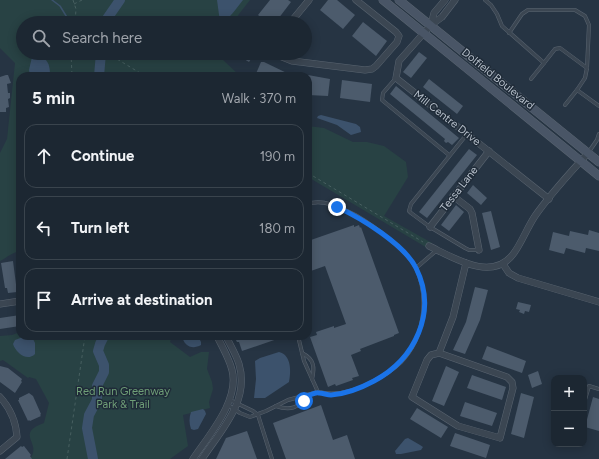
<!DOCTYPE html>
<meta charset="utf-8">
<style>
body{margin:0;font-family:Figtree,sans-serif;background:#252f3a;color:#f1f3f6}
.controls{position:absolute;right:12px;bottom:12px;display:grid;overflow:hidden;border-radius:8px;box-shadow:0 2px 10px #0003}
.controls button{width:36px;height:36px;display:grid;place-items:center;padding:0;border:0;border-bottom:1px solid #3a444d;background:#1c2732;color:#f1f3f6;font:20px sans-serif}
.stop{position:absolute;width:12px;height:12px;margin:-9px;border:3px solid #1a73e8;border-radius:50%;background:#fff}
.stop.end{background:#1a73e8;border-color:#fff;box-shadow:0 1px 4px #0008}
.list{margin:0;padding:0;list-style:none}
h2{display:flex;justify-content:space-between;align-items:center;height:52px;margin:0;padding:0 16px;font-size:17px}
h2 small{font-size:13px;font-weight:400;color:#a0a5ac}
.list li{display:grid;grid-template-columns:26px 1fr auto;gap:12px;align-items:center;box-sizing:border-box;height:64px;margin:0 8px 8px;padding:0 8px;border:1px solid #3a444d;border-radius:12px}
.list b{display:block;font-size:15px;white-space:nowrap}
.list em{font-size:13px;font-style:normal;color:#a0a5ac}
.icon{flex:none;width:22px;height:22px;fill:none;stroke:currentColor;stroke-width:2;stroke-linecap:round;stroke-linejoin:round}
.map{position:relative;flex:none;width:599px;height:459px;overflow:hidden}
.search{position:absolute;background:#1c2732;box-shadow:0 2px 10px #0003;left:16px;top:16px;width:296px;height:44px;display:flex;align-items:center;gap:10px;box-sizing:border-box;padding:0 14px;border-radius:22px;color:#a0a5ac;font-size:15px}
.panel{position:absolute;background:#1c2732;box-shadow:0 2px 10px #0003;left:16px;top:72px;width:296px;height:268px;border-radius:12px}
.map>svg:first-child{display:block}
.green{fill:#284244}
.water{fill:#3c526c}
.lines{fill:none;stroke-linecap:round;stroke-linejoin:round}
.stream{stroke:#3c526c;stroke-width:1.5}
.river{stroke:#3c526c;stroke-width:10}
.building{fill:#4c5b6c}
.lane-casing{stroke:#596470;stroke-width:4}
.street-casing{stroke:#596470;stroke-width:7}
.secondary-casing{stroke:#596470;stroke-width:9}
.path{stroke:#475f60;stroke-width:1;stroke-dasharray:3 3;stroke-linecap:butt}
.lane{stroke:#3b4652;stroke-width:3}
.street{stroke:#3b4652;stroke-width:6}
.secondary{stroke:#495566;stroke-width:8}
.route{stroke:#1a73e8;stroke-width:5}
.labels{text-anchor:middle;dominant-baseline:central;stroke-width:3;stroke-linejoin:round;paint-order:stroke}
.street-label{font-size:11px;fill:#b8c1cc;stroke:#1f2b38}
.park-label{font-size:11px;fill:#6f9e77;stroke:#1f2b38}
</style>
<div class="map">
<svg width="599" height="459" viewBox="0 0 599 459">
<rect width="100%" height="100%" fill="#263443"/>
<g class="green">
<path d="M0 0H250L239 14 234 23H23V53H222V59L240 76H20V251C11 253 8 257 0 261V153L7 139 15 63 0 48Z"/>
<polygon points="308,126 324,128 353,142 367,142 384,146 406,162 408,177 384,216 432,243 429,249 308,177"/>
<path d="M20 332 19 337 32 336V338L43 336H172L170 342 190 357 201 352H209L207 369 212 382 213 389 209 402 210 408 183 415 188 446 170 459H30C43 443 14 434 44 423L49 403 36 379 29 377 28 378 3 360 0 361V336L12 335Z"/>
</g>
<g class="water">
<path d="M217 0H243C237 7 229 21 220 22Z"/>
<path d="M32 57C47 56 50 62 50 76H30L29 70Z"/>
<polygon points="321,115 356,124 360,127 361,132 351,135 337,125 317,118 318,116"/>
<path d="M182 336H198L201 342V345C192 350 184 346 182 336Z"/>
<path d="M23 337 33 339 35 343V354C27 362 16 353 13 344L15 340Z"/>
<path d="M279 352C292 355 291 373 289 382L265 398H254L256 379 255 361 260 358Z"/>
<path d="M203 409 205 411 206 414 198 429 194 430 191 429C189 423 189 418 191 412Z"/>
<polygon points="408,438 420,445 423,447 421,450 401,454 396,454 395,451 405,439"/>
</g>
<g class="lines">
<g class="stream">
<polyline points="52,0 60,6 68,19 74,23"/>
<polyline points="86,23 96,19 104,22"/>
</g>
<g class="river">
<polyline points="104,23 120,0"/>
<polyline points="99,76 101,53"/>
<polyline points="93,459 87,428 89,415 97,400 97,386 104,372 104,365 98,351 100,344 104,336"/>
</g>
</g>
<g class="building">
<polygon points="270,0 288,0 291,2 275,23 268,23 258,15"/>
<polygon points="328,0 337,0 355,15 343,29 320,10"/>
<polygon points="363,22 387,41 376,56 352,36"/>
<polygon points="419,52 427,58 411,78 403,72"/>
<polygon points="234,53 255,53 249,62"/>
<polygon points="261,62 264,62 293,76 255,76"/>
<polygon points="6,75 8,75 11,83 7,84 8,93 10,93 10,98 8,99 9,107 6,108 6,112 0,112 0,77"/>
<polygon points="308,75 330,79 328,96 308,95"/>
<polygon points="429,79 463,106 457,114 423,87"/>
<polygon points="342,80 372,84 370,102 340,98"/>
<polygon points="396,86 459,138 452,145 448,142 446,143 444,141 445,139 390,94"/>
<polygon points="469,149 477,155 427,218 419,212"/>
<polygon points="473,185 487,198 481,205 467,193"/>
<polygon points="456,205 464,212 449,231 441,225"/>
<polygon points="491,211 500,247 491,250 482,213"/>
<polygon points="354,225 354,227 359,225 360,228 361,227 399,333 394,335 394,336 360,349 361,351 351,355 359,376 352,378 353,380 336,386 335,384 328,387 310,337 317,335 316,332 334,326 334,328 346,324 325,266 308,272 308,241"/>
<polygon points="589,230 599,233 599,251 586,248 585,253 566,248 564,254 549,250 553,232 569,236 570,231 588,235"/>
<polygon points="13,261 17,292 8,293 7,288 5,288 1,263"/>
<polygon points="475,287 488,290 480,320 465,354 453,350 466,322"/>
<polygon points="518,302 531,305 529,312 525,311 524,314 519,312 520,310 516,309"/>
<polygon points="20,315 20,326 0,329 0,318"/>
<polygon points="234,336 283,336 283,337 242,351 239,342 237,342"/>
<polygon points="487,346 526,361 522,373 482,359"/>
<polygon points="0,366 8,368 22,379 21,381 22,382 15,393 0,382"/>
<polygon points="446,366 459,372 444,406 432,401"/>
<polygon points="538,371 542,384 532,388 528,375"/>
<polygon points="472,375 506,387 502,400 467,388"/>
<polygon points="29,393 33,396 41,414 40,415 41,416 30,421 29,420 28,421 18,400 19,400 19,398"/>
<polygon points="521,393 534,397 524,438 511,434"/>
<polygon points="593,397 599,399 599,431 585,427"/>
<polygon points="465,402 497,413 492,426 460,416"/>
<polygon points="321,405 333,440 347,435 355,459 286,459 273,423"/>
<polygon points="417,408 448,427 441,438 410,419"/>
<polygon points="247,431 257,459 216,459 226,438"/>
<polygon points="455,433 490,445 486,458 450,446"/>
<polygon points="21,446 22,447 24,446 31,455 30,456 32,459 5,459"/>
</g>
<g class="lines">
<g class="lane-casing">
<g id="lane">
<polyline points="485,0 491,5 497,14 502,26 544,63 555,49 560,48 587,68 585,78 577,90 599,106"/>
<polyline points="509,33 522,14 528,10 575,10 585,16 589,25 587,68"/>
<polyline points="396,78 383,93 382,100 449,155"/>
<polyline points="531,79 544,63"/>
<polyline points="565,105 577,90"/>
<polyline points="467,134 411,204 409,211 411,213 430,227 465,248 469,250 478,250"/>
<polyline points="588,153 597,140 599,134"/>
<path d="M308 204C324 198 343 209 357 216 374 226 407 250 416 268 430 299 424 338 401 362 392 371 380 378 368 384 352 392 336 396 318 392"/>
<polyline points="416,268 437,250"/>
<path d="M302 353C314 359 315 367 312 379"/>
<polyline points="230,400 253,411 258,415 272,459"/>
<polyline points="584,403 589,386 599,389"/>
<polyline points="228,405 240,413 250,417 266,411 288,400 318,392 304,361 298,336"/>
<path d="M276 406C290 411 299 408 307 396"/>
</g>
</g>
<g class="street-casing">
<g id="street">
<polyline points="455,0 442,17 431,25 399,61 396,78 549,199"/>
<polyline points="290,23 309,0"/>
<polyline points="431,25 434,13 445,0"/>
<polyline points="272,53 292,61 365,70 372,69 376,66 397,42 399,36 396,32 356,0"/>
<polyline points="453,196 470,209 472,213 479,250"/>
<polyline points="430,227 489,151"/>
<path d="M429 246C454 258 493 283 514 253 522 242 527 228 535 216 551 193 570 173 588 153"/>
<polyline points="503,264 509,273 518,278 599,302"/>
<polyline points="0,304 20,301"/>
<polyline points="439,353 507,377 512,382 513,388 500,438 458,426 412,397 427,360 431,355 439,353 453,317 466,263"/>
<path d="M0 397C11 409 16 421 17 437L0 451"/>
<path d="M193 459C209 435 240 400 232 370 229 358 222 347 217 336"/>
<path d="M202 459C221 430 250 401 239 364 236 354 230 345 226 336"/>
</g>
</g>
<g class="secondary-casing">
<g id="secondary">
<polyline points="383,0 599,176"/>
<polyline points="399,0 599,162"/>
</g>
</g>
<g class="path">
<polyline points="73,0 76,9 75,23"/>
<polyline points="74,4 82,0"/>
<polyline points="71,53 72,76"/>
<polyline points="107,53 145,76"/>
<polyline points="308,173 423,242"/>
<polyline points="67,459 85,336"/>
</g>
<use href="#lane" class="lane"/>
<use href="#street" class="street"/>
<use href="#secondary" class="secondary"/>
</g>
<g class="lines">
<path class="route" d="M304 401 307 396C311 395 315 392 319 393 323 393 327 395 331 395 346 394 361 388 374 381 415 359 438 312 416 268 404 244 361 218 337 207"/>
</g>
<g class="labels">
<g class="street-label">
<text transform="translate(498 79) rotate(39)">Dolfield Boulevard</text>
<text transform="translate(447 118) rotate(38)">Mill Centre Drive</text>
<text transform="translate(459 189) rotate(-52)">Tessa Lane</text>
</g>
<g class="park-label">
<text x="123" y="391">Red Run Greenway<tspan x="123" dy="13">Park &amp; Trail</tspan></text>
</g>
</g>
</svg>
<div class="controls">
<button>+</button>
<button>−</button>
</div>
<div class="stop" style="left:304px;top:401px"></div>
<div class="stop end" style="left:337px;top:207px"></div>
<div class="search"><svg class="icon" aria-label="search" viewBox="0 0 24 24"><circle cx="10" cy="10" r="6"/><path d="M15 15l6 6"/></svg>Search here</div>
<section class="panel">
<h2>5 min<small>Walk · 370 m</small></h2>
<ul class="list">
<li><svg class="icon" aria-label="ahead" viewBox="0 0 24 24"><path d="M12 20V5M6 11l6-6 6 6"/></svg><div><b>Continue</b></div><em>190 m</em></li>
<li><svg class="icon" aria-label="left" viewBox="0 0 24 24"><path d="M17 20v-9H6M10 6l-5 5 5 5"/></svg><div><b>Turn left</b></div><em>180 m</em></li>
<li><svg class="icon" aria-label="arrive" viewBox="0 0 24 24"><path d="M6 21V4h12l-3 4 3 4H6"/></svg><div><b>Arrive at destination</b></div></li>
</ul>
</section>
</div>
